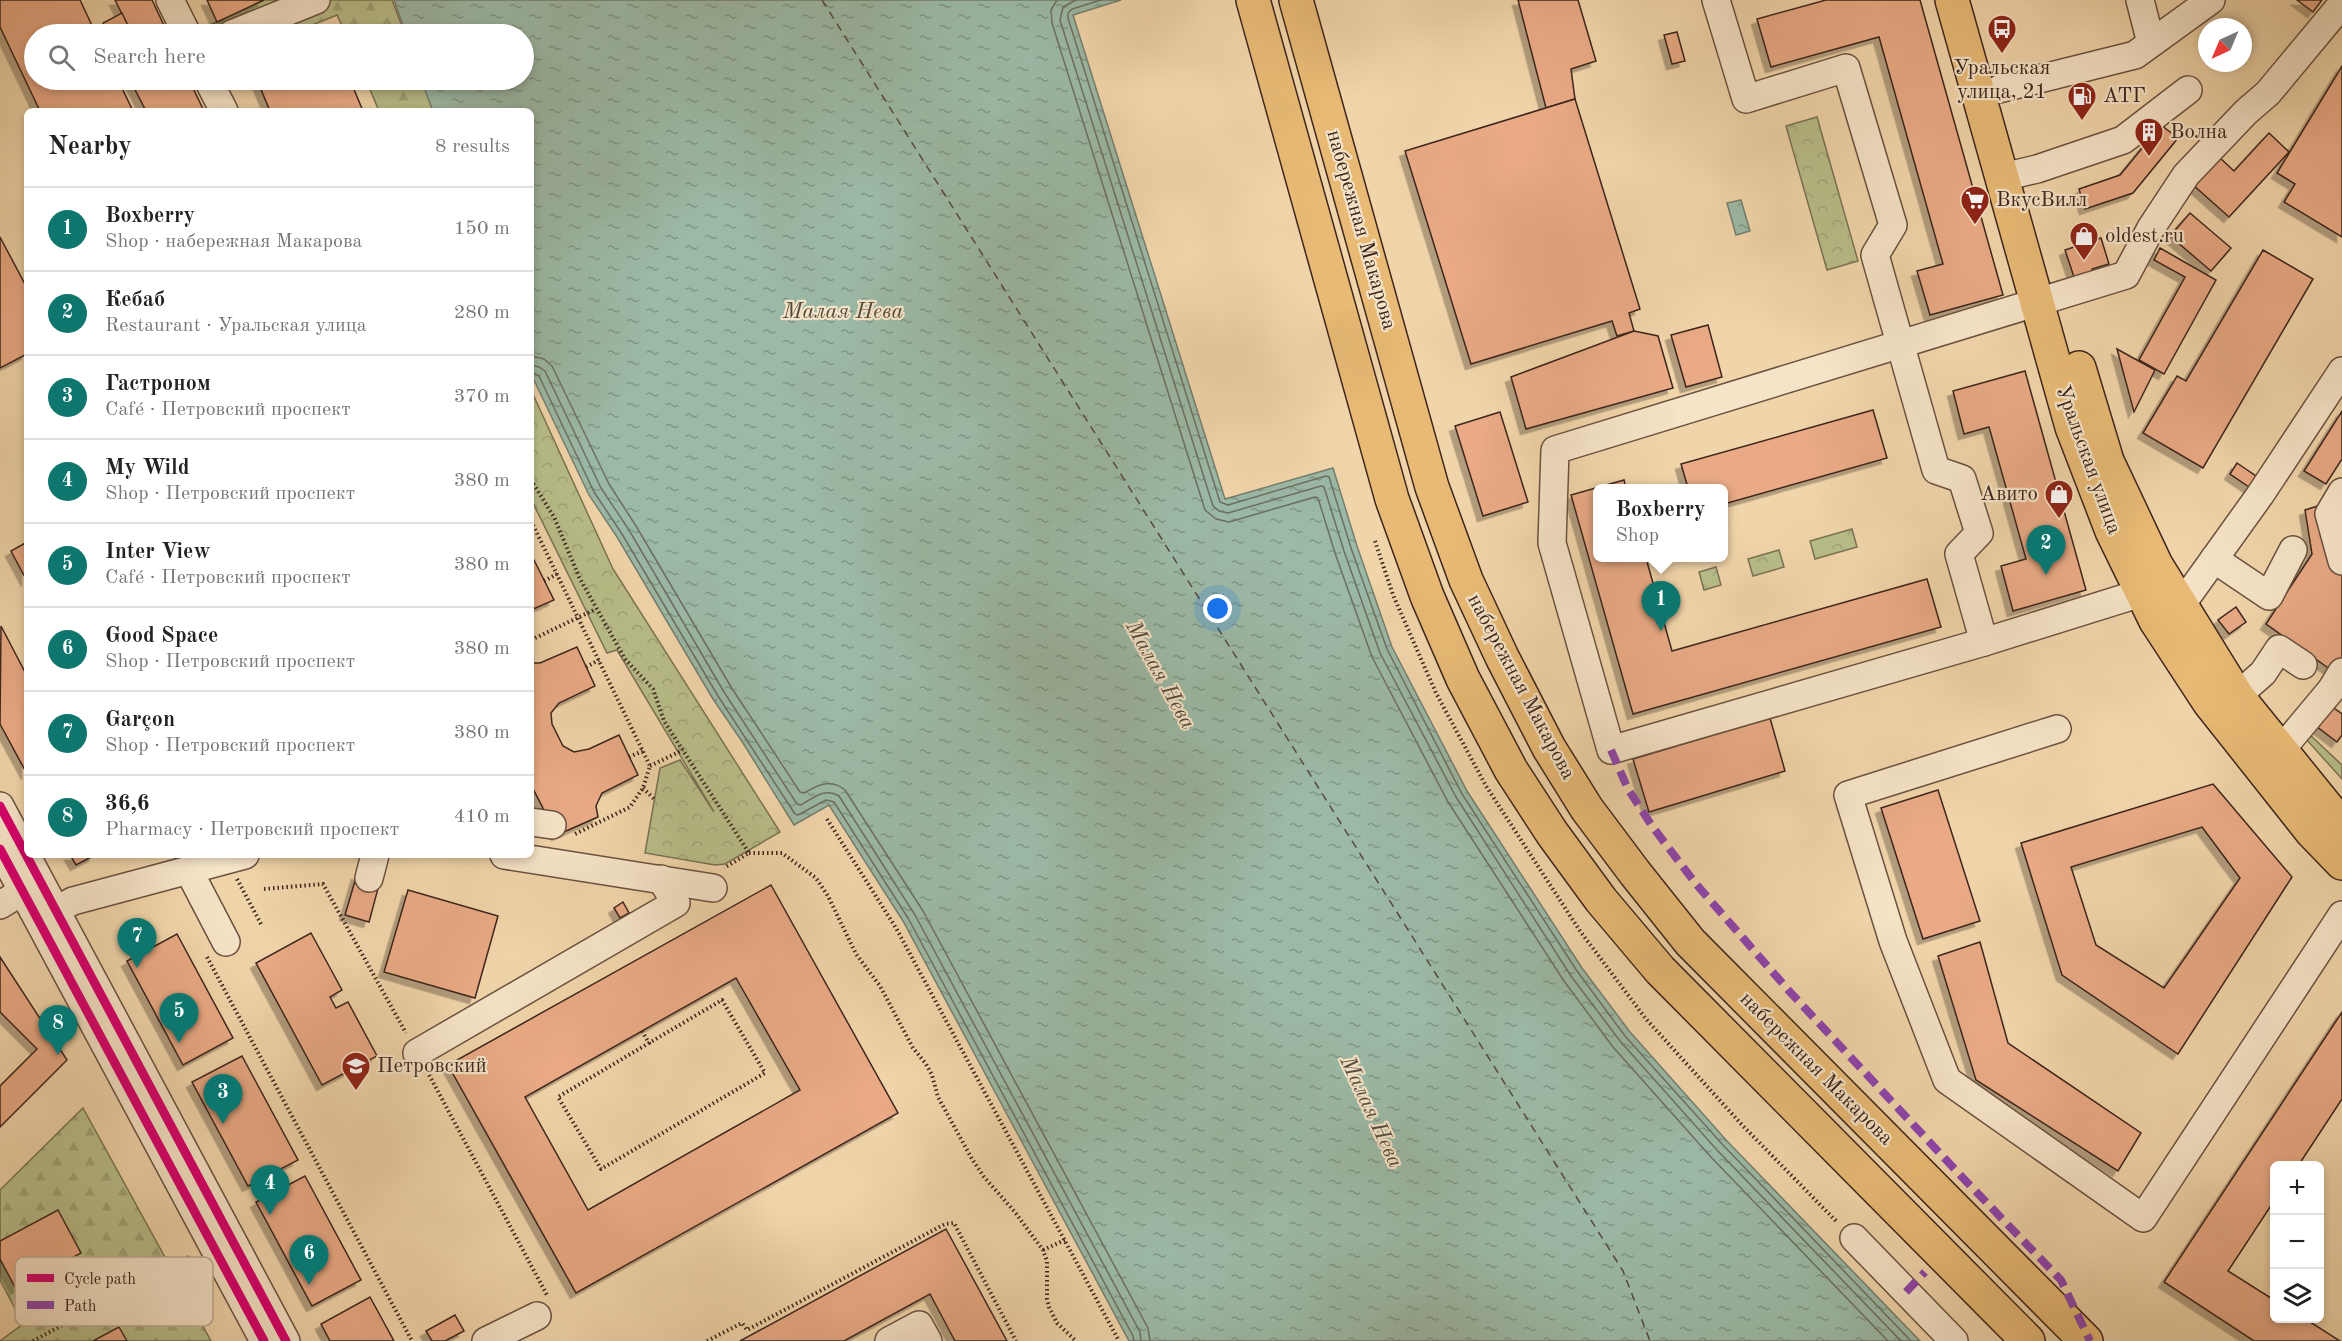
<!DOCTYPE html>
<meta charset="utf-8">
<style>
body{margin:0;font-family:"Old Standard TT",serif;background:#f2f2f2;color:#222}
.controls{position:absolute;right:18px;bottom:18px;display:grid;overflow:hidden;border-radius:9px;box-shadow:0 3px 9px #0003}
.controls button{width:54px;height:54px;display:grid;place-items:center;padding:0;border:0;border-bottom:2px solid #e0e0e0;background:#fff;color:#222;font:30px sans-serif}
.compass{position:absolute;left:2198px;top:18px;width:54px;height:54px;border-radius:50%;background:#fff;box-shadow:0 3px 9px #0003;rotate:224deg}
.you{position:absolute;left:1218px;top:609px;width:21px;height:21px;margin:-15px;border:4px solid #fff;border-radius:50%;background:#1a73e8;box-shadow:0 0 0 9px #1a73e833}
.badge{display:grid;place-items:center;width:39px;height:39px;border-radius:50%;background:#0f766e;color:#fff;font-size:20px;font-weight:700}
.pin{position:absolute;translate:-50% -50px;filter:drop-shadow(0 2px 3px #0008)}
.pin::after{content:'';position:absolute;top:32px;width:21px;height:18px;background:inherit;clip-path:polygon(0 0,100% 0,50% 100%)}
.popup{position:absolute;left:1593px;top:484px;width:135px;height:78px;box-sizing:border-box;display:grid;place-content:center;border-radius:9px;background:#fff;filter:drop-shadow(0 2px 4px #0005);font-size:20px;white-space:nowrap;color:#767676}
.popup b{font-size:22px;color:#222}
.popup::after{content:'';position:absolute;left:50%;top:100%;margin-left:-12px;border:12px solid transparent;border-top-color:#fff}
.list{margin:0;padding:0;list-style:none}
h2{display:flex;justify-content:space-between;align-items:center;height:78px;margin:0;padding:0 24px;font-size:26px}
h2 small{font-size:20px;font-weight:400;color:#767676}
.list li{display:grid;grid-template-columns:39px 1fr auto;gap:18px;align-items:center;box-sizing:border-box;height:84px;padding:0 24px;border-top:2px solid #e0e0e0}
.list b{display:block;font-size:22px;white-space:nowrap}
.list p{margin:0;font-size:20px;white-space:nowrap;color:#767676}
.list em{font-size:20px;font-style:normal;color:#767676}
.icon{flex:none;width:33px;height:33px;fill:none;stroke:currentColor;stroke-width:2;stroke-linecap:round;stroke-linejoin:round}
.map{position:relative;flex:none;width:2342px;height:1341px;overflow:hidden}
.search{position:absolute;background:#fff;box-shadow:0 3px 9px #0003;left:24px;top:24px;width:510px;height:66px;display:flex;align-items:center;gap:15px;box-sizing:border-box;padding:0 21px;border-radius:33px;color:#767676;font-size:22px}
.panel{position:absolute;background:#fff;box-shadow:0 3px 9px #0003;left:24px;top:108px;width:510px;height:750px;border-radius:9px}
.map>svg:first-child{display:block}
.green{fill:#b8be8a;stroke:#7a7253;stroke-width:1.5}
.forest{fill:url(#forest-firs);stroke:#7a7253;stroke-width:1.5}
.park{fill:url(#park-crowns);stroke:#7a7253;stroke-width:1.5}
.water{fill:url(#water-ripples);stroke:#757e6f;stroke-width:1.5}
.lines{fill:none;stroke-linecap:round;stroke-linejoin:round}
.shore{stroke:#6c6f61;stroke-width:1.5}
.ferry{stroke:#544a3e;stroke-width:1.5;stroke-dasharray:8 6;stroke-linecap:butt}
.building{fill:#e9aa85;stroke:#3d251c;stroke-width:1.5;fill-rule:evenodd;filter:url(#shadow)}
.minor-casing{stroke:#6a5140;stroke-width:30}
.major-casing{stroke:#3d251c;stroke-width:36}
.path{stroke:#3d251c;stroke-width:4;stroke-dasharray:1.5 3;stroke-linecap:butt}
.minor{stroke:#f6e4c8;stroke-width:27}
.major{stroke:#e8ba75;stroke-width:33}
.quiet{stroke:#8e44ad;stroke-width:8;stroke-dasharray:15 8;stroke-linecap:butt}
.cycleway-casing{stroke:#f6e4c8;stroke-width:13}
.cycleway{stroke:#d6006c;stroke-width:9}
.labels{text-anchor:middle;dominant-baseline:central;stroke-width:4.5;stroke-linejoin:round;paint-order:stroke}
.poi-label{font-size:21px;fill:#3d251c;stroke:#f6e4c8;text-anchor:start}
.street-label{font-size:21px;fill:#3d251c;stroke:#f6e4c8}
.water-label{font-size:22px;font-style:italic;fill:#544a3e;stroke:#f6e4c8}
.key{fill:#f6e4c8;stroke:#beab94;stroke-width:1.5}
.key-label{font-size:16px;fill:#3d251c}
</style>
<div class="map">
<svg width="2342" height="1341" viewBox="0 0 2342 1341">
<defs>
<pattern id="forest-firs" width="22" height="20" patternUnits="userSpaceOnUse" patternTransform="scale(1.5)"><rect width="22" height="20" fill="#b8be8a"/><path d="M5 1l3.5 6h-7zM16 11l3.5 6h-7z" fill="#9fa376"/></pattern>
<pattern id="park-crowns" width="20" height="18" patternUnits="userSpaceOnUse" patternTransform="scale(1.5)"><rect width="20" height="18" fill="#b8be8a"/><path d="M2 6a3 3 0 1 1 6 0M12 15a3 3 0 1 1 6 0" fill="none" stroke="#9fa376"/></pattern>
<pattern id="water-ripples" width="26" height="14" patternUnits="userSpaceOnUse" patternTransform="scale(1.5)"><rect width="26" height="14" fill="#9bb9a6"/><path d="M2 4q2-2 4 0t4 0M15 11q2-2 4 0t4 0" fill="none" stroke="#809686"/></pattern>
<filter id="shadow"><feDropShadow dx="-5.5" dy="5.5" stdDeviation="0" flood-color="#0004"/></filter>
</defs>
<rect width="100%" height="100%" fill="#f1d5aa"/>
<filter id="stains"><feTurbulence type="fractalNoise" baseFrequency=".00333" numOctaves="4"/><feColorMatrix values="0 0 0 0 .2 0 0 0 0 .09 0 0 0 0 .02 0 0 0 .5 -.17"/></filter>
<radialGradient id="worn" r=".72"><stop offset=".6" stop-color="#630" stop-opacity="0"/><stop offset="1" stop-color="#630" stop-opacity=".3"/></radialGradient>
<polygon class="green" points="2309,734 2342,765 2342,779 2306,739"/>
<g class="forest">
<polygon points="264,0 392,0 405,34 346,34 337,15 290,34 204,34 201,29"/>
<polygon points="366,80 423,80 435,111 379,111"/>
<polygon points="83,1108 211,1341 0,1341 23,1324 0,1280 0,1190"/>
</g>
<g class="park">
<polygon points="1817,117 1858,261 1827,270 1786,126"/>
<polygon points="531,390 613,569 780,832 725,864 715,865 645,853 660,768 680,760 714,812 617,650 607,653 531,499"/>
<polygon points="1852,529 1857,547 1815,559 1810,541"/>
<polygon points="1779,550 1784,567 1753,576 1748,559"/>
<polygon points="1716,567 1721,585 1704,590 1699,572"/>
</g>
<g class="water">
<polygon points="394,0 1121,0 1073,15 1225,499 1333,468 1357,546 1392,647 1467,791 1582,968 1630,1032 1727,1141 1920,1341 1129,1341 903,921 829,805 794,825 743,743 713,699 617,537 589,495 533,378 531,372 531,111 433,111 421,80 524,80 524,34 406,34"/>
<polygon points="1741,200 1750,231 1736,235 1727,203"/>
</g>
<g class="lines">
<g class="shore">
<polyline points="1057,0 1051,10 1052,23 1205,510 1216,519 1229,522 1315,497 1318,498 1335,553 1372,657 1448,802 1564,981 1613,1047 1710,1156 1888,1341"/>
<polyline points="1076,0 1063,7 1060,20 1213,506 1219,511 1228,513 1321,486 1324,487 1344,551 1380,653 1456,797 1571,976 1620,1041 1717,1150 1901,1341"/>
<polyline points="1101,0 1072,9 1068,13 1068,18 1220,502 1228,505 1326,476 1329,477 1351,548 1387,649 1462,794 1577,971 1625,1036 1723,1145 1911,1341"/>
<path d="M531 356 544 359 552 366 609 484 636 526 731 687 800 792 804 793C818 785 830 778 845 790L923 911 1148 1328 1150 1341"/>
<path d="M531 365 539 367 545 371 601 488 629 530 724 692 797 804 801 805C813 798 825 787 839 796L915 915 1140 1332 1141 1341"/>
<polyline points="531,373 539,376 594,492 622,534 718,696 795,814 798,815 826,800 834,802 908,918 1133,1336 1134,1341"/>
</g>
<polyline class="ferry" points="822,0 1623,1271 1650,1341"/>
</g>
<g class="building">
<polygon points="0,0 80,0 96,34 34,34 34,80 118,80 133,111 40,111 0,27"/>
<polygon points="115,0 152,0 168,34 132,34"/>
<polygon points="207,0 264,0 217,22"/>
<polygon points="1518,0 1578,0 1596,61 1571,69 1575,99 1546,108"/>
<polygon points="1826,0 1920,0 2003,295 1930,315 1917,271 1943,264 1879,37 1771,67 1757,19"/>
<polygon points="2297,0 2322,0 2313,12"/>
<polygon points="122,13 132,34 108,34 103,23"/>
<polygon points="1677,32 1685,61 1672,64 1664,35"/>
<polygon points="2342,66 2342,237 2284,202 2295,184 2277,173"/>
<polygon points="130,80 189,80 204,111 146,111"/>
<polygon points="257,80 350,80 363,111 270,111"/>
<polygon points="1575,99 1640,309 1629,313 1634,331 1617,336 1612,321 1471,364 1405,151"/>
<polygon points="2161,125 2178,138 2133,193 2085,209 2079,189 2120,175"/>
<polygon points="2269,133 2289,152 2229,217 2192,184 2218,156 2234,171"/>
<polygon points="2190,213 2231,248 2211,271 2170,236"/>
<polygon points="0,237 27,288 27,354 0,368"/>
<polygon points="2101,238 2109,264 2092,269 2094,277 2076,283 2065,250"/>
<polygon points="2160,248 2216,280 2164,374 2139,360 2185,277 2154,260"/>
<polygon points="2263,250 2313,279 2203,468 2143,433 2177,376 2186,381"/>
<polygon points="1708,325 1722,377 1686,387 1671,335"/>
<polygon points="1634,331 1658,336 1673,388 1526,429 1511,377"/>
<polygon points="2117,349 2155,370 2134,412"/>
<polygon points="2025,371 2086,590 2013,611 2001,566 2026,559 1989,427 1964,434 1953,391"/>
<polygon points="1873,410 1887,458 1724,504 1724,488 1688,488 1681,464"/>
<polygon points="2342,411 2342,459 2326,484 2304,471"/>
<polygon points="1500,412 1528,502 1483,516 1455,426"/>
<polygon points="2237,463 2256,476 2249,487 2230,474"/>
<polygon points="1624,480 1626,488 1598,488 1598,558 1646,558 1672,651 1927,579 1941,627 1633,714 1571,495"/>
<polygon points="2324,504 2342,573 2342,659 2334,672 2266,624 2312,554 2305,510"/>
<polygon points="27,542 27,581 11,551"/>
<polygon points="534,560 554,600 531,610 531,561"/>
<polygon points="2236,607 2246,622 2229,634 2218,620"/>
<polygon points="1,626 27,676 27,774 0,724"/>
<polygon points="577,647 595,686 559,703 551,713 552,724 563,746 574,752 589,749 619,735 638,775 602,793 596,806 598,817 557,835 531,785 531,663 540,663"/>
<polygon points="2331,706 2342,714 2342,735 2337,742 2316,726"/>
<polygon points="1770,718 1785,771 1649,812 1633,759"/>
<path d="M2213 784 2292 877 2178 1054 2062 975 2021 843ZM2202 827 2240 878 2164 988 2096 945 2071 867Z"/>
<polygon points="1938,790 1980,921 1923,939 1881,808"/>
<polygon points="70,855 95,855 76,865"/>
<polygon points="357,874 380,881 369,922 345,915"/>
<path d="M771 885 898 1113 576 1293 448 1065ZM736 978 800 1090 588 1210 525 1097Z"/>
<polygon points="408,890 498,916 475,998 384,972"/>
<polygon points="623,902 629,913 620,918 614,908"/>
<polygon points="311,933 342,990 330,997 336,1008 348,1002 377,1056 322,1085 256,963"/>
<polygon points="177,934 233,1038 183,1065 127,961"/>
<polygon points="1980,942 2008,1043 2141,1133 2118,1171 1976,1080 1938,956"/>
<polygon points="0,957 67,1060 0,1127 0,1086 37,1049 0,1012"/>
<polygon points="2342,1012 2342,1099 2298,1166 2274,1166 2274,1201 2228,1271 2274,1300 2274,1318 2304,1318 2340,1341 2254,1341 2164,1282"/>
<polygon points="242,1056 298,1160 248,1186 192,1082"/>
<polygon points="305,1176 361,1280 312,1306 256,1202"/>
<polygon points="58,1210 81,1253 16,1289 0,1259 0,1241"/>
<polygon points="946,1229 1007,1341 955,1341 930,1294 844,1341 740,1341"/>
<polygon points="370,1297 394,1341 330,1341 321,1324"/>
<polygon points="455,1315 464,1331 445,1341 432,1341 426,1331"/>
<polygon points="119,1327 127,1341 93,1341"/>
</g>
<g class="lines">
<g class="minor-casing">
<g id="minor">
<polyline points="170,0 187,34"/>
<polyline points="1716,0 1746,99 1846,68 1893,225 1875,255 1936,470 1962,479 1979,533 1959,554 1984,642"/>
<polyline points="2140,0 2151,43"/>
<polyline points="232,34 316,0"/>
<polyline points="208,80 224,111"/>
<polyline points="1999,89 2135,55 2211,0"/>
<polyline points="2003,177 2037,169 2123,140 2188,90"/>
<polyline points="2342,492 2329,514 2342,561"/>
<polyline points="2214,559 2269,596 2293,550"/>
<polyline points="2158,583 2141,593 1984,642 1611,750 1552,543 1555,450 2126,275 2151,228 2186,175 2246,112 2268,93 2342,4"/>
<polyline points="2166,615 2180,606 2189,594 2260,495 2342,371"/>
<polyline points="2237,696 2263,673 2279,649 2303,665"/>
<polyline points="2057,729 1848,795 1893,941 1947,1080 2143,1218 2342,915"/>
<polyline points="2280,751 2331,690 2342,672"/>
<polyline points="0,806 286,1341"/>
<polyline points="531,822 552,825"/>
<polyline points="0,849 264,1341"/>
<polyline points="504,855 713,888"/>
<polyline points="189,871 226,942"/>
<polyline points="369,878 375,855"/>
<polyline points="0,905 23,891"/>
<polyline points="40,919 73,901 245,855"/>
<polyline points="417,1053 676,903 661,879"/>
<polyline points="1854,1238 1954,1341"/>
<polyline points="486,1341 537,1316"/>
<polyline points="889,1341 919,1325 928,1341"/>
</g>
</g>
<g class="major-casing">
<g id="major">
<polyline points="1253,0 1392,499 1427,596 1463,679 1511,770 1552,833 1601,900 1660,970 2028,1341"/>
<polyline points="1296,0 1432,487 1466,580 1502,657 1549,748 1587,809 1635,873 1690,942 2086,1341"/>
<polyline points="1952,0 2072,427 2112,531 2156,621 2209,702 2312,832 2342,863"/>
<polyline points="2079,368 2107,461 2156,565 2237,696 2342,826"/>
</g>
</g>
<g class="path">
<polyline points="318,34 335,28"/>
<polyline points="531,480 554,517 579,577 625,659 653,689 664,721 749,853 724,868"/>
<polyline points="531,521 650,766 643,788 630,807 573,835"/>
<polyline points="1375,541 1393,595 1436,693 1486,786 1580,931 1646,1019 1743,1126 1838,1223"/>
<polyline points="544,581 557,574"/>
<polyline points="531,640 596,609"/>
<polyline points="586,667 599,660"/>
<polyline points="629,757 643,751"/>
<polyline points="650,766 683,750"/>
<polyline points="643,788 655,800"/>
<polyline points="827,819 896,928 1119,1341"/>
<polyline points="749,853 782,853 816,878 828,896 856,954 880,986 913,1048 926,1064 932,1075 938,1097 972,1159 984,1177 1014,1211 1043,1250 1047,1261 1047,1299 1049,1307 1057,1323 1076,1341"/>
<polyline points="237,879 261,924"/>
<polyline points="264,889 323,884 406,1033"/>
<polyline points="207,957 412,1341"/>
<polyline points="642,1031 649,1043 558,1097 601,1169 765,1073 722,1000 649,1043"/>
<polyline points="427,1071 548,1297"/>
<polyline points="1043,1250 1065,1240"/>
<polyline points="33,1341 189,1257"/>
<polyline points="707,1341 742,1323 747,1330 945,1224 954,1223 1016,1341"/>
</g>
<use href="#minor" class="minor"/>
<use href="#major" class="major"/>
<g class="quiet">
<polyline points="1611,750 1628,789 1652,826 1696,884 1790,992 1962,1177 2061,1280 2090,1341"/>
<polyline points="1906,1292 1925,1272"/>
</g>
<g class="cycleway-casing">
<g id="cycleway">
<polyline points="0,806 286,1341"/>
<polyline points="0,849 264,1341"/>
</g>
</g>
<use href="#cycleway" class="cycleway"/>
</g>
<defs>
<g id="bus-pin" transform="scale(1.5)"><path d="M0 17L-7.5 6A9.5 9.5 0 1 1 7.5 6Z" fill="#8f2418" stroke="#f6e4c8"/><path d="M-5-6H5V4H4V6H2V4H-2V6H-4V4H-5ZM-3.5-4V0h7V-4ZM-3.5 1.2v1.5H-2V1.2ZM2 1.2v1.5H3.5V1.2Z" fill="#fff"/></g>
<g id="fuel-pin" transform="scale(1.5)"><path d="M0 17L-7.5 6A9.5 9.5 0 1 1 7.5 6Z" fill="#8f2418" stroke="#f6e4c8"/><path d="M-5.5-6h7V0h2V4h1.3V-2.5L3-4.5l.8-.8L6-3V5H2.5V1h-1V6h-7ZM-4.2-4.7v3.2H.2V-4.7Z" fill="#fff"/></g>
<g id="building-pin" transform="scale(1.5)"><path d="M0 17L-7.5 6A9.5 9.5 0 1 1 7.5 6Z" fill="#8f2418" stroke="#f6e4c8"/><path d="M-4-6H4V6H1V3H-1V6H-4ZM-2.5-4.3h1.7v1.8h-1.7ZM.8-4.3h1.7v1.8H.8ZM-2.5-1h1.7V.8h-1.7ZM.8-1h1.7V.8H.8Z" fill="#fff"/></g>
<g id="supermarket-pin" transform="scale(1.5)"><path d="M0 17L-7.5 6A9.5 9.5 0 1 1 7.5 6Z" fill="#8f2418" stroke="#f6e4c8"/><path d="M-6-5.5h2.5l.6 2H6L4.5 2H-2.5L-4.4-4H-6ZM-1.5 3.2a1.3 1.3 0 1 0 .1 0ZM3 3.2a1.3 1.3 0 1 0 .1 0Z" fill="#fff"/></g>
<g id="shop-pin" transform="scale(1.5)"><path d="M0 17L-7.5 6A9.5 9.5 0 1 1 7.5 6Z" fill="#8f2418" stroke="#f6e4c8"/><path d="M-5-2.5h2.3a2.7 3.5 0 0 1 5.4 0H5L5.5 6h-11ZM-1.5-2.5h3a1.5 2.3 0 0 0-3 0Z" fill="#fff"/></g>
<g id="school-pin" transform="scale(1.5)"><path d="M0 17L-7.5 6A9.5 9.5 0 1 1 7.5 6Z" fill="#8f2418" stroke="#f6e4c8"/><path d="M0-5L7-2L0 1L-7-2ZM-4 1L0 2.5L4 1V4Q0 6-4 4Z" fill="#fff"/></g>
</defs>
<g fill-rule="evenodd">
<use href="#bus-pin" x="2002" y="29"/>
<use href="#fuel-pin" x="2082" y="96"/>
<use href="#building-pin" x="2149" y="132"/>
<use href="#supermarket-pin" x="1975" y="200"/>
<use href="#shop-pin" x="2084" y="236"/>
<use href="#shop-pin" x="2059" y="494"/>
<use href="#school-pin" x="356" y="1066"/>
</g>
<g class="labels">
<g class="poi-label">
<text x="2002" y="68" text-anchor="middle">Уральская<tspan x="2002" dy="24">улица, 21</tspan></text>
<text x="2103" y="96">АТГ</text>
<text x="2170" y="132">Волна</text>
<text x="1996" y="200">ВкусВилл</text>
<text x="2105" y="236">oldest.ru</text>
<text x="2038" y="494" text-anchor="end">Авито</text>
<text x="377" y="1066">Петровский</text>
</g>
<g class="street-label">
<text transform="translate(1361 230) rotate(74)">набережная Макарова</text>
<text transform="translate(2088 460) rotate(70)">Уральская улица</text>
<text transform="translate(1521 687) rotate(62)">набережная Макарова</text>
<text transform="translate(1816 1069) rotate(45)">набережная Макарова</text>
</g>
<g class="water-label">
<text x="843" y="312">Малая Нева</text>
<text transform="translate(1160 675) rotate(61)">Малая Нева</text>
<text transform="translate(1371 1112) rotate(65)">Малая Нева</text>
</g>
</g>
<rect x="15" y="1257" width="198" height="69" rx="9" class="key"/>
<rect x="27" y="1274" width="27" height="8" fill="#d6006c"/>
<rect x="27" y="1301" width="27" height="8" fill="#8e44ad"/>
<g class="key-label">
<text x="64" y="1284">Cycle path</text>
<text x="64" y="1311">Path</text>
</g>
<rect width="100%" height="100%" filter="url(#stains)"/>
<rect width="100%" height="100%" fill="url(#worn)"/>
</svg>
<div class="controls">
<button>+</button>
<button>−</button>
<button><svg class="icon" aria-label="layers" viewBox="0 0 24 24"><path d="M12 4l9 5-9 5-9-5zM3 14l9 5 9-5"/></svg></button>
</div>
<svg class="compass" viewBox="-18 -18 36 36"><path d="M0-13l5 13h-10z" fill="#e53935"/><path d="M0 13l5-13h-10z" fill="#767676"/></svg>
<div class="you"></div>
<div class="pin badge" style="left:1661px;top:631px">1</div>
<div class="popup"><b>Boxberry</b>Shop</div>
<div class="pin badge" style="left:2046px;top:575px">2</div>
<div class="pin badge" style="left:223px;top:1124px">3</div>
<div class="pin badge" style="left:270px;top:1215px">4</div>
<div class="pin badge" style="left:179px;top:1043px">5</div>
<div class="pin badge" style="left:309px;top:1285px">6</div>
<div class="pin badge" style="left:137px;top:968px">7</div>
<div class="pin badge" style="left:58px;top:1055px">8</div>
<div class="search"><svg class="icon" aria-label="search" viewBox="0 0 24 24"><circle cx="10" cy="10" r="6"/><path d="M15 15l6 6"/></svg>Search here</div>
<section class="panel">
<h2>Nearby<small>8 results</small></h2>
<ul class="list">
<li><span class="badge">1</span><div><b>Boxberry</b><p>Shop · набережная Макарова</p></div><em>150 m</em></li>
<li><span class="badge">2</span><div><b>Кебаб</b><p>Restaurant · Уральская улица</p></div><em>280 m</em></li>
<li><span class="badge">3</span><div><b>Гастроном</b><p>Café · Петровский проспект</p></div><em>370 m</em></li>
<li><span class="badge">4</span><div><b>My Wild</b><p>Shop · Петровский проспект</p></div><em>380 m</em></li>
<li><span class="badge">5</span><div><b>Inter View</b><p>Café · Петровский проспект</p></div><em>380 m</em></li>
<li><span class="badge">6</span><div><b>Good Space</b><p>Shop · Петровский проспект</p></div><em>380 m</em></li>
<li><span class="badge">7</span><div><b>Garçon</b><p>Shop · Петровский проспект</p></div><em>380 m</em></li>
<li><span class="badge">8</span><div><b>36,6</b><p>Pharmacy · Петровский проспект</p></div><em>410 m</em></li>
</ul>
</section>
</div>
